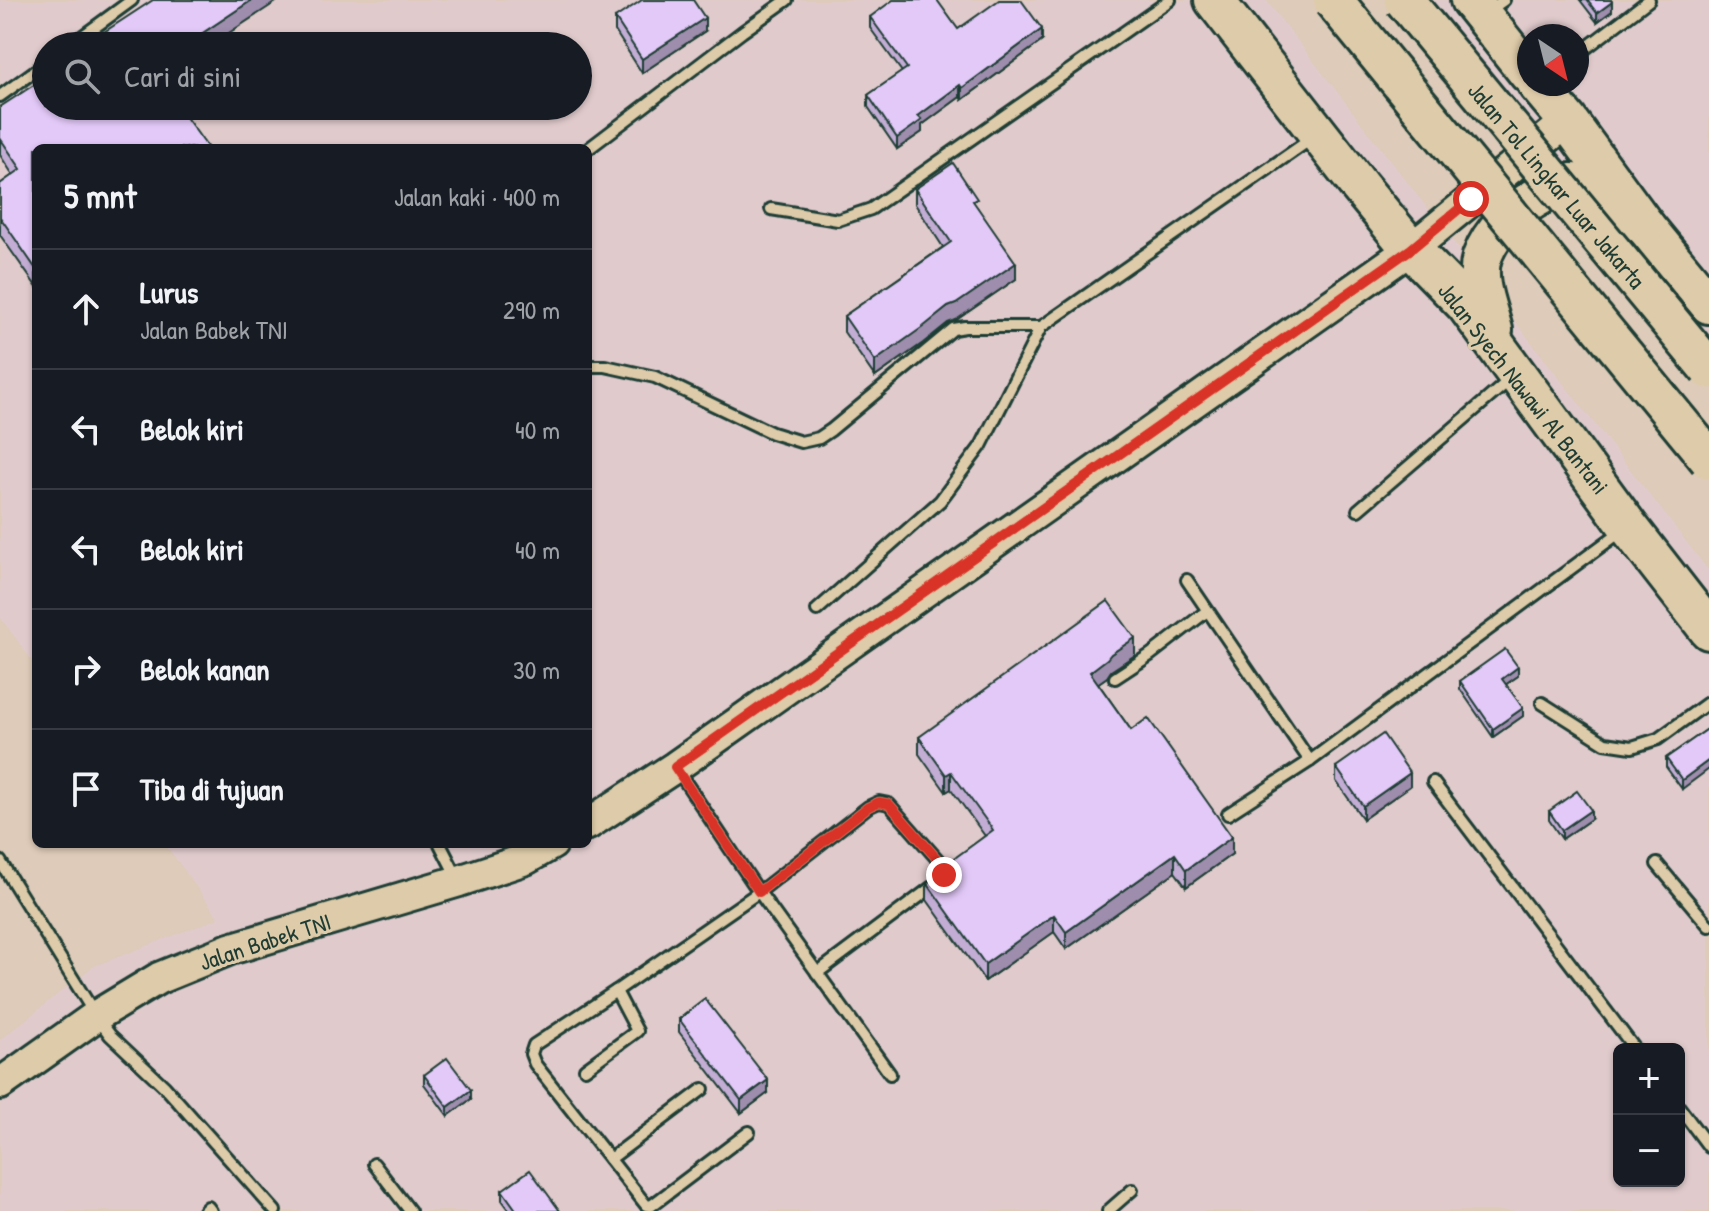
<!DOCTYPE html>
<html lang="id">
<meta charset="utf-8">
<style>
body{margin:0;font-family:"Patrick Hand",sans-serif;background:#20242c;color:#f1f3f6}
.controls{position:absolute;right:24px;bottom:24px;display:grid;overflow:hidden;border-radius:12px;box-shadow:0 2px 6px #0004}
.controls button{width:72px;height:72px;display:grid;place-items:center;padding:0;border:0;border-bottom:2px solid #363941;background:#171b24;color:#f1f3f6;font:40px sans-serif}
.compass{position:absolute;left:1517px;top:24px;width:72px;height:72px;border-radius:50%;background:#171b24;box-shadow:0 2px 6px #0004;rotate:145deg}
.stop{position:absolute;width:24px;height:24px;margin:-18px;border:6px solid #d93025;border-radius:50%;background:#fff}
.stop.end{background:#d93025;border-color:#fff;box-shadow:0 2px 8px #0008}
.list{margin:0;padding:0;list-style:none}
h2{display:flex;justify-content:space-between;align-items:center;height:104px;margin:0;padding:0 32px;font-size:34px}
h2 small{font-size:26px;font-weight:400;color:#9ea1a6}
.list li{display:grid;grid-template-columns:52px 1fr auto;gap:24px;align-items:center;box-sizing:border-box;height:120px;padding:0 32px;border-top:2px solid #363941}
.list b{display:block;font-size:30px;white-space:nowrap}
.list p{margin:0;font-size:26px;white-space:nowrap;color:#9ea1a6}
.list em{font-size:26px;font-style:normal;color:#9ea1a6}
.icon{flex:none;width:44px;height:44px;fill:none;stroke:currentColor;stroke-width:2;stroke-linecap:round;stroke-linejoin:round}
.map{position:relative;flex:none;width:1709px;height:1211px;overflow:hidden}
.search{position:absolute;background:#171b24;box-shadow:0 2px 6px #0004;left:32px;top:32px;width:560px;height:88px;display:flex;align-items:center;gap:20px;box-sizing:border-box;padding:0 28px;border-radius:44px;color:#9ea1a6;font-size:30px}
.panel{position:absolute;background:#171b24;box-shadow:0 2px 6px #0004;left:32px;top:144px;width:560px;height:704px;border-radius:12px}
.map>svg:first-child{display:block}
.built{fill:#e0cacc;fill-rule:evenodd}
.lines{fill:none;stroke-linecap:round;stroke-linejoin:round}
.lane-casing{stroke:#1f3d34;stroke-width:16}
.secondary-casing{stroke:#1f3d34;stroke-width:36}
.highway-casing{stroke:#1f3d34;stroke-width:44}
.lane{stroke:#decba9;stroke-width:10}
.secondary{stroke:#decba9;stroke-width:30}
.highway{stroke:#decba9;stroke-width:38}
.highway-bridge-casing{stroke:#1f3d34;stroke-width:44;stroke-linecap:butt}
.highway-bridge{stroke:#decba9;stroke-width:38}
.wall{fill:#c3add5;stroke:#1f3d34;stroke-width:2}
.shaded-wall{fill:#9f8dae;stroke:#1f3d34;stroke-width:2}
.building{fill:#e3c9f8;stroke:#1f3d34;stroke-width:2}
.route{stroke:#d93025;stroke-width:10}
.labels{text-anchor:middle;dominant-baseline:central;stroke-width:6;stroke-linejoin:round;paint-order:stroke}
.street-label{font-size:24px;fill:#1f3d34;stroke:#decba9}
</style>
<div class="map">
<svg width="1709" height="1211" viewBox="0 0 1709 1211">
<rect width="100%" height="100%" fill="#dfcbb9"/>
<filter id="ink" filterUnits="userSpaceOnUse"><feTurbulence type="fractalNoise" baseFrequency=".0125" numOctaves="2"/><feDisplacementMap in="SourceGraphic" scale="16" xChannelSelector="R" yChannelSelector="G"/><feConvolveMatrix kernelMatrix="1 2 1 2 8 2 1 2 1" color-interpolation-filters="sRGB"/></filter>
<g filter="url(#ink)">
<g class="built">
<path d="M0 0H1266L1709 571V1211H0V1040L92 967 219 918 165 844H588V148H36V666L0 617ZM46 46H578V106H46ZM1619 1049H1679V1181H1619Z"/>
<path d="M1428 0H1709V349ZM1529 36H1577V84H1529Z"/>
</g>
<g class="lines">
<g class="lane-casing">
<g id="lane">
<polyline points="1487,12 1504,0"/>
<polyline points="69,46 132,0"/>
<polyline points="1577,55 1649,0"/>
<polyline points="0,96 46,63"/>
<polyline points="588,149 742,32 787,0"/>
<polyline points="771,209 838,220 871,209 1170,0"/>
<polyline points="588,366 605,366 655,377 772,433 801,442 819,438 831,430 953,329 965,327 1041,327"/>
<polyline points="1358,510 1513,377"/>
<polyline points="1187,580 1310,761"/>
<polyline points="817,610 940,501 981,446 1041,327 1311,139"/>
<polyline points="1115,678 1150,655 1207,611"/>
<polyline points="1542,703 1605,743 1632,747 1658,739 1709,702"/>
<polyline points="678,771 759,892 890,1074"/>
<polyline points="1433,782 1635,1049"/>
<polyline points="1228,814 1310,761 1623,530"/>
<polyline points="440,844 458,879"/>
<polyline points="0,861 96,1016 110,1035 165,1087 275,1211"/>
<polyline points="1657,864 1709,926"/>
<polyline points="585,1069 637,1031 616,991"/>
<polyline points="1679,1107 1709,1147"/>
<polyline points="749,1132 651,1206 646,1205 535,1064 531,1054 534,1045 616,991 759,892 868,807 879,802 889,804 939,861 944,875 940,881 916,899 817,973"/>
<polyline points="610,1159 703,1089"/>
<polyline points="374,1164 410,1211"/>
<polyline points="204,1211 208,1207 211,1211"/>
<polyline points="1108,1211 1132,1190"/>
</g>
</g>
<g class="secondary-casing">
<g id="secondary">
<polyline points="588,824 675,767 1411,249 1568,121"/>
<polyline points="0,1084 96,1016 159,978 230,949 459,881 526,859 552,844"/>
</g>
</g>
<g class="highway-casing">
<g id="highway">
<polyline points="1214,0 1360,187 1411,249 1466,305 1628,526 1709,630"/>
<polyline points="1470,0 1529,74"/>
<polyline points="1537,84 1568,121 1645,226 1709,304"/>
<path d="M1493 330C1487 307 1475 280 1482 257 1493 227 1520 206 1546 192 1551 189 1557 185 1563 184 1571 182 1579 183 1587 186L1645 226"/>
</g>
</g>
<use href="#lane" class="lane"/>
<use href="#secondary" class="secondary"/>
<use href="#highway" class="highway"/>
<g class="highway-bridge-casing">
<g id="highway-bridge">
<polyline points="1333,0 1709,459"/>
<polyline points="1404,0 1709,369"/>
</g>
</g>
<use href="#highway-bridge" class="highway-bridge"/>
</g>
<g class="wall">
<polygon points="1580,0 1611,0 1612,11 1597,22"/>
<polygon points="870,17 958,29 1042,41 962,100 960,97 922,125 922,132 897,149 868,107 868,95 902,72 870,28"/>
<polygon points="615,18 705,31 642,73 615,31"/>
<polygon points="0,107 36,148 36,286 0,235 0,184 13,175 0,155"/>
<polygon points="915,189 977,207 1016,279 956,320 948,323 923,343 875,377 844,332 844,316 943,247 915,204"/>
<polygon points="1135,655 1111,671 1107,677 1098,683 1131,730 1232,854 1186,887 1175,872 1066,949 1054,932 985,981 927,900 927,883 985,836 951,789 946,792 919,754 919,737"/>
<polygon points="1518,676 1506,684 1523,716 1493,737 1460,689 1460,681"/>
<polygon points="1709,728 1682,789 1666,767 1666,758"/>
<polygon points="1336,767 1410,786 1363,819 1336,781"/>
<polygon points="1549,811 1591,819 1562,839 1549,820"/>
<polygon points="679,1019 768,1093 741,1113 679,1032"/>
<polygon points="424,1075 471,1099 448,1116 424,1084"/>
<polygon points="502,1190 560,1211 510,1211 502,1200"/>
</g>
<g class="shaded-wall">
<polygon points="252,0 279,0 209,46 183,46"/>
<polygon points="1612,2 1612,11 1597,22 1597,13"/>
<polygon points="705,18 705,31 642,73 642,59"/>
<polygon points="1042,29 1042,41 962,100 962,88"/>
<polygon points="960,85 960,97 922,125 922,132 897,149 897,138 918,116"/>
<polygon points="1016,263 1016,279 956,320 948,323 923,343 875,377 875,361 948,307"/>
<polygon points="1135,638 1135,655 1111,671 1107,677 1090,689 1090,672 1111,654"/>
<polygon points="1518,667 1518,676 1502,687 1502,679"/>
<polygon points="1523,708 1523,716 1493,737 1493,729"/>
<polygon points="1709,760 1709,769 1682,789 1682,780"/>
<polygon points="951,772 951,789 946,792 946,775"/>
<polygon points="1410,773 1410,786 1363,819 1363,806"/>
<polygon points="1591,810 1591,819 1562,839 1562,830"/>
<polygon points="1232,837 1232,854 1186,887 1186,870"/>
<polygon points="1175,854 1175,872 1066,949 1066,932"/>
<polygon points="1054,915 1054,932 985,981 985,964"/>
<polygon points="768,1080 768,1093 741,1113 741,1100"/>
<polygon points="471,1090 471,1099 448,1116 448,1107"/>
</g>
<g class="building">
<polygon points="153,0 252,0 183,46 92,46 98,42 95,38"/>
<polygon points="642,0 693,0 705,18 642,59 615,18"/>
<polygon points="893,0 937,0 958,29 999,0 1021,0 1042,29 962,88 960,85 918,116 922,120 897,138 868,95 907,68 870,17"/>
<polygon points="1587,0 1611,0 1612,2 1597,13"/>
<polygon points="46,77 46,106 178,106 208,148 36,148 36,269 0,217 0,184 21,169 0,138 0,107"/>
<polygon points="953,163 977,199 973,201 1016,263 956,304 948,307 923,327 875,361 844,316 951,242 915,189"/>
<polygon points="1108,601 1135,638 1111,654 1107,659 1090,672 1131,730 1148,718 1232,837 1186,870 1175,854 1066,932 1054,915 985,964 927,883 945,870 952,860 993,830 951,772 946,775 919,737"/>
<polygon points="1505,649 1518,667 1502,679 1523,708 1493,729 1460,681"/>
<polygon points="1709,728 1709,760 1682,780 1666,758"/>
<polygon points="1383,734 1410,773 1363,806 1336,767"/>
<polygon points="1577,791 1591,810 1562,830 1549,811"/>
<polygon points="705,999 768,1080 741,1100 679,1019"/>
<polygon points="447,1058 471,1090 448,1107 424,1075"/>
<polygon points="530,1170 560,1211 517,1211 502,1190"/>
</g>
</g>
<g class="lines" filter="url(#ink)">
<polyline class="route" points="944,875 939,861 889,804 879,802 868,807 759,892 675,767 1411,249 1471,199"/>
</g>
<g class="labels">
<g class="street-label">
<text transform="translate(1557 185) rotate(50)">Jalan Tol Lingkar Luar Jakarta</text>
<text transform="translate(1524 388) rotate(52)">Jalan Syech Nawawi Al Bantani</text>
<text transform="translate(265 941) rotate(-18)">Jalan Babek TNI</text>
</g>
</g>
</svg>
<div class="controls">
<button>+</button>
<button>−</button>
</div>
<svg class="compass" viewBox="-18 -18 36 36"><path d="M0-13l5 13h-10z" fill="#e53935"/><path d="M0 13l5-13h-10z" fill="#9ea1a6"/></svg>
<div class="stop" style="left:1471px;top:199px"></div>
<div class="stop end" style="left:944px;top:875px"></div>
<div class="search"><svg class="icon" aria-label="search" viewBox="0 0 24 24"><circle cx="10" cy="10" r="6"/><path d="M15 15l6 6"/></svg>Cari di sini</div>
<section class="panel">
<h2>5 mnt<small>Jalan kaki · 400 m</small></h2>
<ul class="list">
<li><svg class="icon" aria-label="ahead" viewBox="0 0 24 24"><path d="M12 20V5M6 11l6-6 6 6"/></svg><div><b>Lurus</b><p>Jalan Babek TNI</p></div><em>290 m</em></li>
<li><svg class="icon" aria-label="left" viewBox="0 0 24 24"><path d="M17 20v-9H6M10 6l-5 5 5 5"/></svg><div><b>Belok kiri</b></div><em>40 m</em></li>
<li><svg class="icon" aria-label="left" viewBox="0 0 24 24"><path d="M17 20v-9H6M10 6l-5 5 5 5"/></svg><div><b>Belok kiri</b></div><em>40 m</em></li>
<li><svg class="icon" aria-label="right" viewBox="0 0 24 24"><path d="M7 20v-9h11M14 6l5 5-5 5"/></svg><div><b>Belok kanan</b></div><em>30 m</em></li>
<li><svg class="icon" aria-label="arrive" viewBox="0 0 24 24"><path d="M6 21V4h12l-3 4 3 4H6"/></svg><div><b>Tiba di tujuan</b></div></li>
</ul>
</section>
</div>
